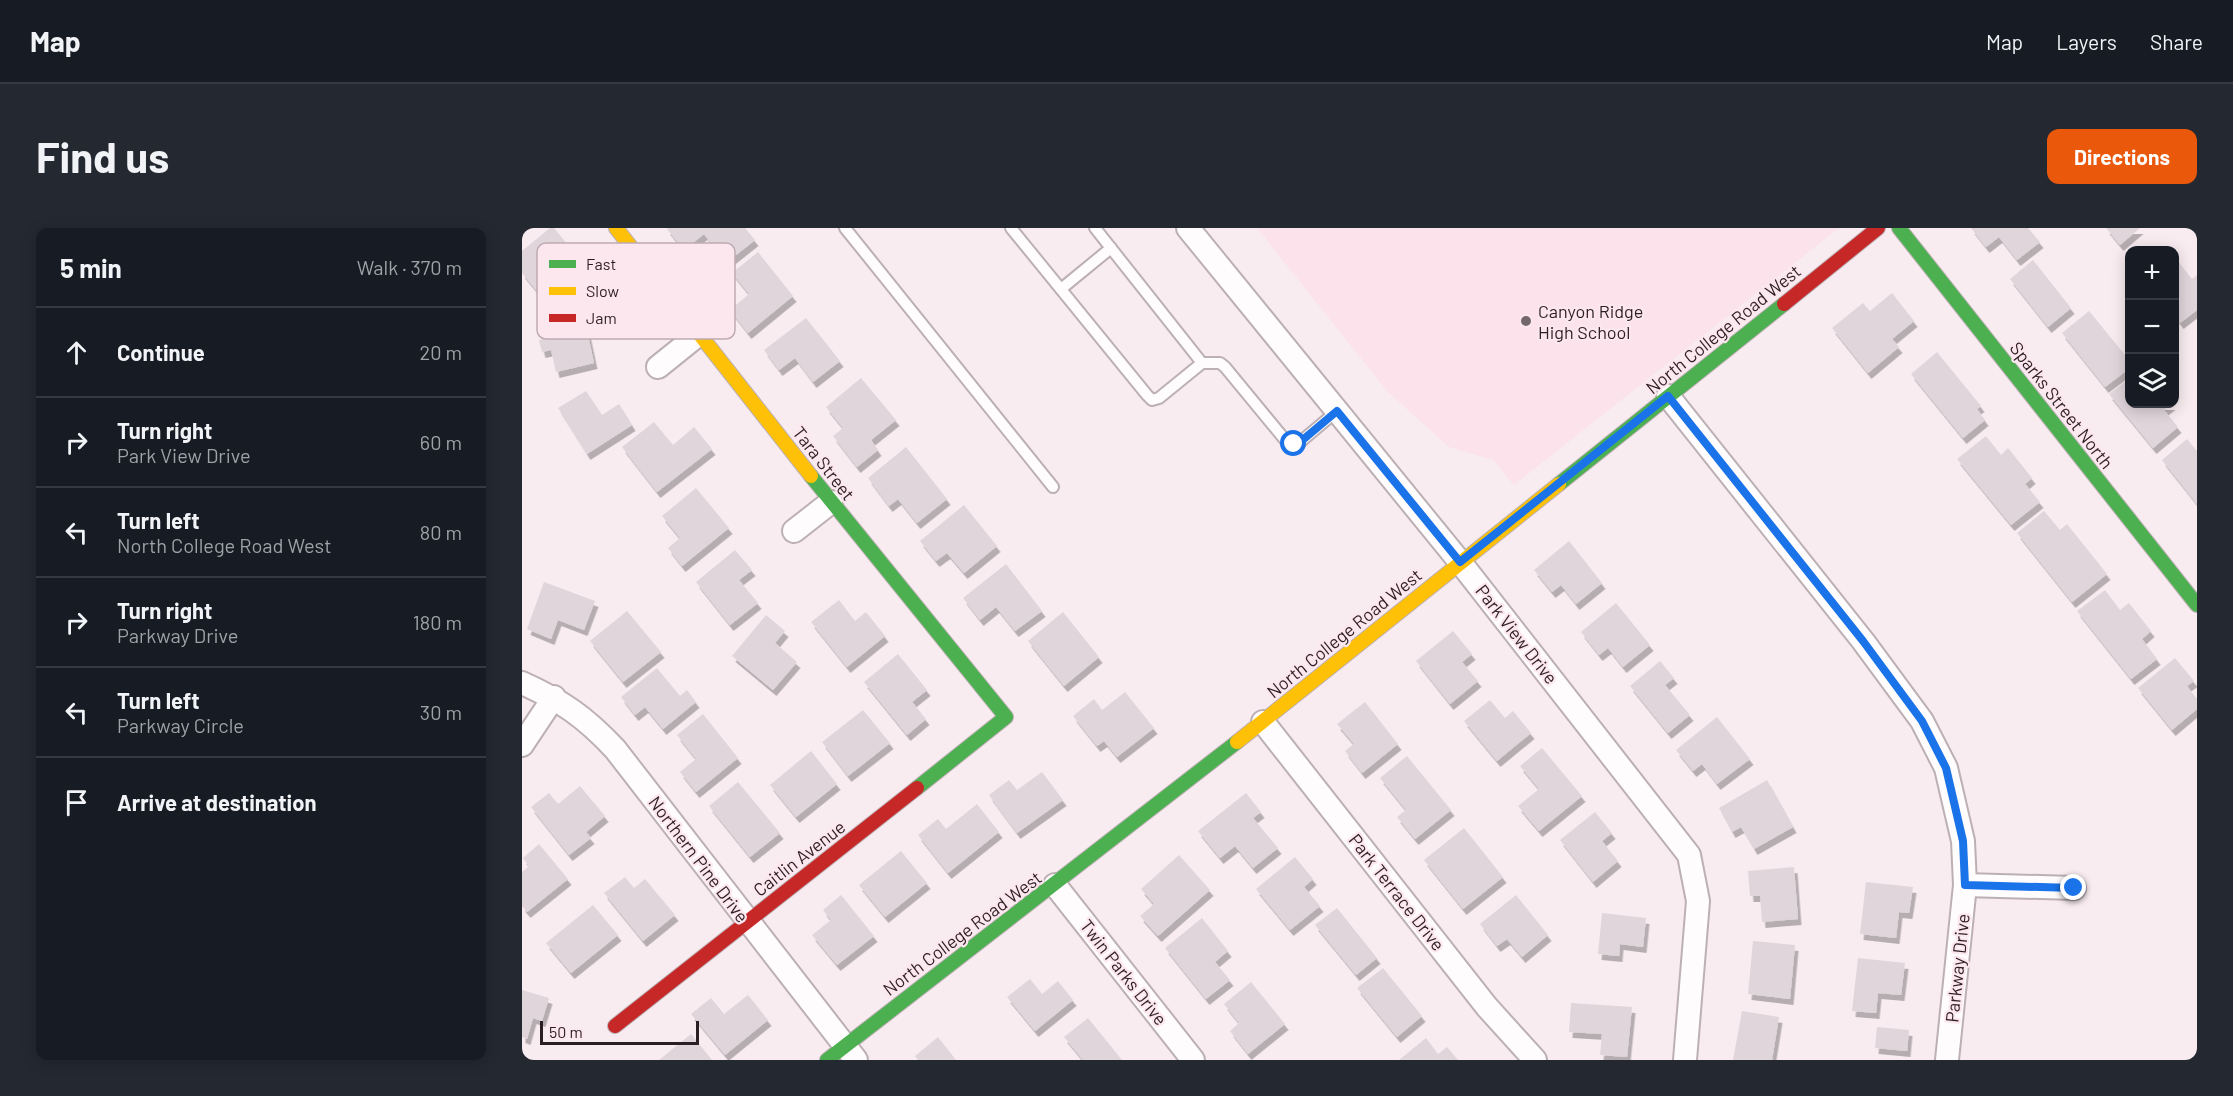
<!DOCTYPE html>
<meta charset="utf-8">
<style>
body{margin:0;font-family:Barlow,sans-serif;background:#242831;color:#f1f3f6}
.controls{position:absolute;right:18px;top:18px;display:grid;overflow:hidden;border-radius:12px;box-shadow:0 3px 15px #0003}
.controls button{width:54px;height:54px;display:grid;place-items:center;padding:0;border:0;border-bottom:2px solid #363941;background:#171b24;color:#f1f3f6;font:30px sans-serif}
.scale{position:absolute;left:18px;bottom:15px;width:159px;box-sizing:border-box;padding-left:6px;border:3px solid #2c1f24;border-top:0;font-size:16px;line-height:21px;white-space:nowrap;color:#2c1f24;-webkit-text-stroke:4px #fde7ef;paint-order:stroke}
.stop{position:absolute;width:18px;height:18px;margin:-14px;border:4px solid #1a73e8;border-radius:50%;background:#fff}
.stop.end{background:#1a73e8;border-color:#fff;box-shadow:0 2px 6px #0008}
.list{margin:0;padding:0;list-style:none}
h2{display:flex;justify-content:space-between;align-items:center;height:78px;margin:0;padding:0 24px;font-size:26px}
h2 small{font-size:20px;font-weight:400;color:#9ea1a6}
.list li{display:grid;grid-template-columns:39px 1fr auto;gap:18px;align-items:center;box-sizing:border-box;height:90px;padding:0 24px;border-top:2px solid #363941}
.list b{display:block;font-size:22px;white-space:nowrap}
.list p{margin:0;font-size:20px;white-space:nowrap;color:#9ea1a6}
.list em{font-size:20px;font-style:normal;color:#9ea1a6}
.icon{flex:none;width:33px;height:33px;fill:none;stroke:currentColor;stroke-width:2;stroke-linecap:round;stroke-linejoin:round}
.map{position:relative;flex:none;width:1675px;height:832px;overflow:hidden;border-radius:12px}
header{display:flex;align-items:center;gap:36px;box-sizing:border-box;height:84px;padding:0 30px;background:#171b24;border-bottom:2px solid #363941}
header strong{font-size:28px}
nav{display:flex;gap:33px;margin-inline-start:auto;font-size:21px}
.intro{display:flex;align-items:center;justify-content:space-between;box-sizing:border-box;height:144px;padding:0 36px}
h1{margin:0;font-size:42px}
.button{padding:15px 27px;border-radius:12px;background:#ea580c;color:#fff;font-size:21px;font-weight:700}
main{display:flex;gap:36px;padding:0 36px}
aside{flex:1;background:#171b24;border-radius:12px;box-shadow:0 3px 15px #0003}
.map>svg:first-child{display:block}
.built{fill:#fbe2eb}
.building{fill:#e0d5db;filter:url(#shadow)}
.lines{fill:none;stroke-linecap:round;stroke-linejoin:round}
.lane-casing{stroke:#bcb0b4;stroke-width:14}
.street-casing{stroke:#bcb0b4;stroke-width:26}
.fast-casing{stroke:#bcb0b4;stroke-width:16}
.slow-casing{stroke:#bcb0b4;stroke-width:16}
.jam-casing{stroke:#bcb0b4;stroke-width:16}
.lane{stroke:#fefcfd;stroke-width:10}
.street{stroke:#fefcfd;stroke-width:22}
.fast{stroke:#4caf50;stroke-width:14}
.slow{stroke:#ffc107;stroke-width:14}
.jam{stroke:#c62828;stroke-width:14}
.route{stroke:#1a73e8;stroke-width:8}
.poi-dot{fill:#73676b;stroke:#fde7ef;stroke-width:2}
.labels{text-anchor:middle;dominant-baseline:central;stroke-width:4.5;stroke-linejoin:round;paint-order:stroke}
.poi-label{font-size:18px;fill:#2c1f24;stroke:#fde7ef;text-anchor:start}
.street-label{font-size:18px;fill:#2c1f24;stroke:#fde7ef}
.key{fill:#fde7ef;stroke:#beabb2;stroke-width:1.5}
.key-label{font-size:16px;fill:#2c1f24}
</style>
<header>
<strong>Map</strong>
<nav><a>Map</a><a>Layers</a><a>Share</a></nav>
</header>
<div class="intro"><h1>Find us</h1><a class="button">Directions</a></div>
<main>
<aside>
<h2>5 min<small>Walk · 370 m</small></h2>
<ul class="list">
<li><svg class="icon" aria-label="ahead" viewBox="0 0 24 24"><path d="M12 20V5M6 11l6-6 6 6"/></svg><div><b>Continue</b></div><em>20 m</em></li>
<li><svg class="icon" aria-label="right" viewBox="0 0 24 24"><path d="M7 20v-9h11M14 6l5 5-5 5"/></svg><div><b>Turn right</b><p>Park View Drive</p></div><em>60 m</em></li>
<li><svg class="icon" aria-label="left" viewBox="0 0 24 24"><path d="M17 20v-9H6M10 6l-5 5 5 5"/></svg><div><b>Turn left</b><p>North College Road West</p></div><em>80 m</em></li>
<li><svg class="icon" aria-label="right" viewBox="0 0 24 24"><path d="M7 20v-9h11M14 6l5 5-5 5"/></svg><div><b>Turn right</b><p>Parkway Drive</p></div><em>180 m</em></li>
<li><svg class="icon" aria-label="left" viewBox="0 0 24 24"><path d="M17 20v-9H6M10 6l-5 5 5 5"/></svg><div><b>Turn left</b><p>Parkway Circle</p></div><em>30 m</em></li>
<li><svg class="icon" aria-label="arrive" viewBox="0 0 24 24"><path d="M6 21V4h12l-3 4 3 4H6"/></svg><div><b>Arrive at destination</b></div></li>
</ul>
</aside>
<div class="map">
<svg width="1675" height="832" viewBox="0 0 1675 832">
<defs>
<filter id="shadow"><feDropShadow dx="3.5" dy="6" stdDeviation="0" flood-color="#0004"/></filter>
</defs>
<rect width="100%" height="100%" fill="#f8ecf0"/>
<polygon class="built" points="735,0 1317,0 992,257 971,232 927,219 865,163"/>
<g class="building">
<polygon points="28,0 32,0 46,17 30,30 49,54 24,74 0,45 0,23"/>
<polygon points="146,0 223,0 233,12 204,35 182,6 162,22 145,1"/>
<polygon points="1449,0 1506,0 1518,14 1495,32 1477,9 1464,19"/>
<polygon points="1584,0 1618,0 1598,17"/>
<polygon points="236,24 271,68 226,105 208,82 227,66 210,45"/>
<polygon points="1652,28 1670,51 1675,47 1675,82 1658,95 1652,87"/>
<polygon points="1511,32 1549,80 1526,99 1488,51"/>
<polygon points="1370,65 1392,93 1370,111 1377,119 1346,145 1310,100 1341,75 1348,83"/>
<polygon points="1567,83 1608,133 1608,140 1583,159 1540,105"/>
<polygon points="61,84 72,135 34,144 29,122 20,124 17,112 28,109 24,93"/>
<polygon points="284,90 318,133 291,154 273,130 257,142 242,122"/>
<polygon points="1415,124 1459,178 1455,181 1463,192 1441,210 1389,146"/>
<polygon points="339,150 374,192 349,212 356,222 335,239 311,208 321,200 304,179"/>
<polygon points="1608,150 1608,176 1650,176 1642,182 1656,199 1631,220 1587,166"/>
<polygon points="64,163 80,187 97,176 110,197 65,226 36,180"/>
<polygon points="132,194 151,217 172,199 190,221 135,264 100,219"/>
<polygon points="1464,208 1479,227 1486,220 1510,250 1503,256 1518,274 1489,297 1435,231"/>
<polygon points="1665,211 1675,223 1675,276 1640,232"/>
<polygon points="384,219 425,271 395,295 376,271 367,278 346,250"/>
<polygon points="174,260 207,300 160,338 146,320 158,310 140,288"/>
<polygon points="442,277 475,318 442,345 425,325 414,333 398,313"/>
<polygon points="1522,283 1538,302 1545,296 1585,346 1550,374 1495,305"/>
<polygon points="1047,313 1080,355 1054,376 1039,357 1030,364 1012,342"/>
<polygon points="213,322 230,342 217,352 236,375 208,397 174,354"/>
<polygon points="484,336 520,383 493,403 474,379 458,392 441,370"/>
<polygon points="22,354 73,373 62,402 36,392 29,411 5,401"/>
<polygon points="1583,362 1598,382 1607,375 1629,403 1620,411 1635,431 1609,451 1555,383"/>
<polygon points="317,372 333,393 344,384 363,408 325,439 289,394"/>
<polygon points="1094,375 1128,417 1101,439 1086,420 1077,427 1059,404"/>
<polygon points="105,383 139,424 101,454 68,413"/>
<polygon points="541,384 577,429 542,458 506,413"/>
<polygon points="244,387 263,403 253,415 275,434 251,462 210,428"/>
<polygon points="931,403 950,426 940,434 956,453 928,476 894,433"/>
<polygon points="376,426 405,462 390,474 404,491 385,507 342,454"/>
<polygon points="1653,430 1672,453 1665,458 1675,471 1675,481 1650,502 1616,460"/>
<polygon points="1138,433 1152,450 1143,457 1168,487 1146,505 1108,458"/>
<polygon points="135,440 158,468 165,462 174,474 141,501 123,479 113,487 99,469"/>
<polygon points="603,464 632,500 595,529 582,513 575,518 551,488 572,471 580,482"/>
<polygon points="968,472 983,490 991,483 1009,505 975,533 942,493"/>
<polygon points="843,474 876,516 840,545 823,523 832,516 815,496"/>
<polygon points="341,482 368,515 326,548 300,514"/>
<polygon points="181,486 216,530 174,564 158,544 174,531 155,507"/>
<polygon points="1195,489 1228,531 1195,556 1180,536 1171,543 1154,522"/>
<polygon points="1020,520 1060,568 1017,603 996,578 1017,561 998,538"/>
<polygon points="289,523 315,556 274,589 248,557"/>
<polygon points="885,528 929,582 893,611 875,589 884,582 858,550"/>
<polygon points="520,544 541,572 495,605 467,567 487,552 495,562"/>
<polygon points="1245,552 1271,599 1232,621 1219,599 1210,604 1197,580"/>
<polygon points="216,554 258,605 228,629 187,578"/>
<polygon points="58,558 83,588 64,604 69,610 47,627 9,579 27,565 36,576"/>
<polygon points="724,565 739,584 731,590 756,620 731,640 713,618 698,630 676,603"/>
<polygon points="455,576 477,604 426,645 396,607 416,591 424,601"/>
<polygon points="1073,584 1090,605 1080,613 1096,633 1071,654 1038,612"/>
<polygon points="942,600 981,649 941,681 902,632"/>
<polygon points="17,616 46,651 5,684 0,678 0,644 7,638 1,630"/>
<polygon points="379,623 405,655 363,689 337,657"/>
<polygon points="657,627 688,662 636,708 618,688 632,676 619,661"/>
<polygon points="773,629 791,651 782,659 798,678 768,702 734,661"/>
<polygon points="1272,639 1276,691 1240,694 1238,668 1228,668 1226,643"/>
<polygon points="103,649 112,660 123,651 153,687 121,713 82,665"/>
<polygon points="1344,654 1391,659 1387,685 1377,684 1374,710 1338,706"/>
<polygon points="319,667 352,708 315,737 290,707 309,692 301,682"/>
<polygon points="994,667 1026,707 1000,729 985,711 975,718 958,696"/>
<polygon points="71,677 96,707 49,745 24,715"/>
<polygon points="815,680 855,730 834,747 793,697"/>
<polygon points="1080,685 1124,690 1121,719 1098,716 1097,728 1076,726"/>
<polygon points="680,690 706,723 693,734 708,752 684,771 643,720"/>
<polygon points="1231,713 1273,717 1268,771 1226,766"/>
<polygon points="1336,730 1383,735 1379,767 1356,765 1354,785 1330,783"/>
<polygon points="861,740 900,788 875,809 835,760"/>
<polygon points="508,751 520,766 536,753 551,772 513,803 485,769"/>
<polygon points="729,754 763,796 726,826 708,803 717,795 702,776"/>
<polygon points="0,762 27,770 20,793 11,790 5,811 0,809"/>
<polygon points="226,767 246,792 203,827 169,786 189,770 202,786"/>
<polygon points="1049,775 1110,779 1105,829 1078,827 1080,806 1047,804"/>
<polygon points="1220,783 1257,789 1250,832 1211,832"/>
<polygon points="566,790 600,832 561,832 542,809"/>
<polygon points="1355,799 1387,802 1385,823 1353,820"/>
<polygon points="169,806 190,832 137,832"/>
<polygon points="416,809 434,832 396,832 393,828"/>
<polygon points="904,810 916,826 925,819 936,832 877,832"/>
</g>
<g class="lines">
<g class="lane-casing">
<g id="lane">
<polyline points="323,0 531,259"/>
<polyline points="489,0 625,167 630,172 637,170 680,135 573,0"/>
<polyline points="539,61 589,20"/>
<polyline points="680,135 698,135 703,139 764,213 772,216 777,215 815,183"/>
</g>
</g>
<g class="street-casing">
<g id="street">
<polyline points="666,0 938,334 1167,627 1176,673 1163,832"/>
<polyline points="136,139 177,106"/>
<polyline points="1146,168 1341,413 1400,493 1424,540 1441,613 1443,657 1425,832"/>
<polyline points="272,303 309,274"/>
<path d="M0 455C40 473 63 489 93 521L334 832"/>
<polyline points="741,494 965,779 1013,832"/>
<polyline points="0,517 32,469"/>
<polyline points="533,657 671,832"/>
<polyline points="1443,657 1552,660"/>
</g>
</g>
<g class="fast-casing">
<g id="fast">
<polyline points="1377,0 1675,377"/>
<polyline points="289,248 484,489 395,560"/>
<polyline points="1037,256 1262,76"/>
<polyline points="305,832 715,514"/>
</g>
</g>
<g class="slow-casing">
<g id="slow">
<polyline points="94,0 289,248"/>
<polyline points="715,514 1037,256"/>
</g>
</g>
<g class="jam-casing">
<g id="jam">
<polyline points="1262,76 1356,0"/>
<polyline points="93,798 395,560"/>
</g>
</g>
<use href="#lane" class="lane"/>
<use href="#street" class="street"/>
<use href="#fast" class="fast"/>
<use href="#slow" class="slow"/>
<use href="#jam" class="jam"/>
</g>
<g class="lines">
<polyline class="route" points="772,216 777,215 815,183 938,334 1146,168 1341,413 1400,493 1424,540 1441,613 1443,657 1552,660"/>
</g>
<circle class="poi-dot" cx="1004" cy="93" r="6"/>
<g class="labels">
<g class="poi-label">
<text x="1016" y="83">Canyon Ridge<tspan x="1016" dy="21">High School</tspan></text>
</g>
<g class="street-label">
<text transform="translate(1201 101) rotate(-39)">North College Road West</text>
<text transform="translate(1540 177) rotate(52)">Sparks Street North</text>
<text transform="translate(302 235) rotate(52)">Tara Street</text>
<text transform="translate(822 405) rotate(-39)">North College Road West</text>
<text transform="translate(995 406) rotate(52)">Park View Drive</text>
<text transform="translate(277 630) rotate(-38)">Caitlin Avenue</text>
<text transform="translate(177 631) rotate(53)">Northern Pine Drive</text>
<text transform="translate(875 664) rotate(52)">Park Terrace Drive</text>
<text transform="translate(440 705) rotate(-37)">North College Road West</text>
<text transform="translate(1435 740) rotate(-84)">Parkway Drive</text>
<text transform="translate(602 744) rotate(52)">Twin Parks Drive</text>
</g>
</g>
<rect x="15" y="15" width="198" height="96" rx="9" class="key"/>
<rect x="27" y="32" width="27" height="8" fill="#4caf50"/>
<rect x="27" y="59" width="27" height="8" fill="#ffc107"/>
<rect x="27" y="86" width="27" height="8" fill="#c62828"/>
<g class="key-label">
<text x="64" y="42">Fast</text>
<text x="64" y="69">Slow</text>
<text x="64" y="96">Jam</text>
</g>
</svg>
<div class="controls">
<button>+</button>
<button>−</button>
<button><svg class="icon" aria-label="layers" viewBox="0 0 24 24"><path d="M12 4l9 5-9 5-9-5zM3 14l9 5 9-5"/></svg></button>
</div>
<div class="scale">50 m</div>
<div class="stop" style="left:772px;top:216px"></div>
<div class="stop end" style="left:1552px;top:660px"></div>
</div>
</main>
